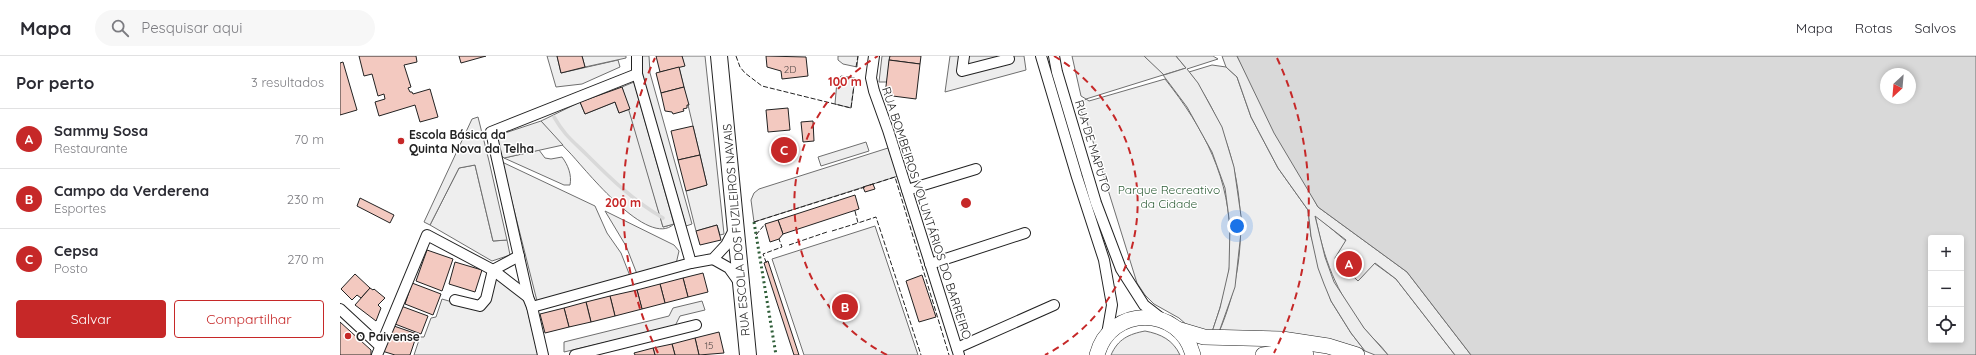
<!DOCTYPE html>
<html lang="pt">
<meta charset="utf-8">
<style>
body{margin:0;font-family:Quicksand,sans-serif;background:#f7f7f7;color:#2b2b33}
.controls{position:absolute;right:12px;bottom:12px;display:grid;overflow:hidden;border-radius:4px;box-shadow:0 2px 6px #0003}
.controls button{width:36px;height:36px;display:grid;place-items:center;padding:0;border:0;border-bottom:1px solid #e1e1e2;background:#fff;color:#2b2b33;font:20px sans-serif}
.compass{position:absolute;left:1540px;top:12px;width:36px;height:36px;border-radius:50%;background:#fff;box-shadow:0 2px 6px #0003;rotate:206deg}
.you{position:absolute;left:897px;top:170px;width:14px;height:14px;margin:-10px;border:3px solid #fff;border-radius:50%;background:#1a73e8;box-shadow:0 0 0 6px #1a73e833}
.badge{display:grid;place-items:center;width:26px;height:26px;border-radius:50%;background:#c62828;color:#fff;font-size:13px;font-weight:700}
.pin{position:absolute;translate:-50% -50%;border:2px solid #fff;box-shadow:0 1px 4px #0006}
.list{margin:0;padding:0;list-style:none}
h2{display:flex;justify-content:space-between;align-items:center;height:52px;margin:0;padding:0 16px;font-size:17px}
h2 small{font-size:13px;font-weight:400;color:#7c7c81}
.list li{display:grid;grid-template-columns:26px 1fr auto;gap:12px;align-items:center;box-sizing:border-box;height:60px;padding:0 16px;border-top:1px solid #e1e1e2}
.list b{display:block;font-size:15px;white-space:nowrap}
.list p{margin:0;font-size:13px;white-space:nowrap;color:#7c7c81}
.list em{font-size:13px;font-style:normal;color:#7c7c81}
.actions{display:flex;gap:8px;padding:12px 16px}
.actions a{flex:1;padding:9px 0;border:1px solid #c62828;border-radius:4px;text-align:center;font-size:14px;color:#c62828}
.actions .main{background:#c62828;color:#fff}
.icon{flex:none;width:22px;height:22px;fill:none;stroke:currentColor;stroke-width:2;stroke-linecap:round;stroke-linejoin:round}
.map{position:relative;flex:none;width:1636px;height:299px;overflow:hidden}
header{display:flex;align-items:center;gap:24px;box-sizing:border-box;height:56px;padding:0 20px;background:#fff;border-bottom:1px solid #e1e1e2}
header strong{font-size:19px}
nav{display:flex;gap:22px;margin-inline-start:auto;font-size:14px}
.search{width:280px;height:36px;background:#f7f7f7;display:flex;align-items:center;gap:10px;box-sizing:border-box;padding:0 14px;border-radius:22px;color:#7c7c81;font-size:15px}
main{display:flex}
aside{flex:1;background:#fff}
.map>svg:first-child{display:block}
.green{fill:#eee;stroke:#6f6f6f}
.parking{fill:#ededed;stroke:#6f6f6f}
.water{fill:#d9d9d9;stroke:#6f6f6f;fill-rule:evenodd}
.lines{fill:none;stroke-linecap:round;stroke-linejoin:round}
.stream{stroke:#d9d9d9;stroke-width:3.5}
.building{fill:#f3c9c0;stroke:#222}
.minor-casing{stroke:#222;stroke-width:12}
.secondary-casing{stroke:#222;stroke-width:16}
.primary-casing{stroke:#222;stroke-width:18}
.minor{stroke:#fff;stroke-width:10}
.secondary{stroke:#fff;stroke-width:15}
.primary{stroke:#fff;stroke-width:16}
.hedge{stroke:#2f5e38;stroke-width:3;stroke-dasharray:2 3;stroke-linecap:butt}
.fence{stroke:#222;stroke-width:1;stroke-dasharray:5 2;stroke-linecap:butt}
.ring{fill:none;stroke:#c62828;stroke-width:2;stroke-dasharray:7 5}
.poi-dot{fill:#c62828;stroke:#fff;stroke-width:1.5}
.labels{text-anchor:middle;dominant-baseline:central;stroke-width:3;stroke-linejoin:round;paint-order:stroke}
.number-label{font-size:10px;fill:#564c4a}
.poi-label{font-size:12px;font-weight:bold;fill:#222;stroke:#fff;text-anchor:start}
.street-label{font-size:12px;fill:#222;stroke:#fff}
.park-label{font-size:12px;fill:#2f5e38;stroke:#fff}
.centre{fill:#c62828;stroke:#fff;stroke-width:2}
.ring-label{font-size:12px;text-anchor:middle;font-weight:bold;fill:#c62828;stroke:#fff;stroke-width:3;stroke-linejoin:round;paint-order:stroke}
</style>
<header>
<strong>Mapa</strong>
<div class="search"><svg class="icon" aria-label="search" viewBox="0 0 24 24"><circle cx="10" cy="10" r="6"/><path d="M15 15l6 6"/></svg>Pesquisar aqui</div>
<nav><a>Mapa</a><a>Rotas</a><a>Salvos</a></nav>
</header>
<main>
<aside>
<h2>Por perto<small>3 resultados</small></h2>
<ul class="list">
<li><span class="badge">A</span><div><b>Sammy Sosa</b><p>Restaurante</p></div><em>70 m</em></li>
<li><span class="badge">B</span><div><b>Campo da Verderena</b><p>Esportes</p></div><em>230 m</em></li>
<li><span class="badge">C</span><div><b>Cepsa</b><p>Posto</p></div><em>270 m</em></li>
</ul>
<div class="actions"><a class="main">Salvar</a><a>Compartilhar</a></div>
</aside>
<div class="map">
<svg width="1636" height="299" viewBox="0 0 1636 299">
<rect width="100%" height="100%" fill="#fff"/>
<g class="green">
<polygon points="207,0 217,0 221,17 278,4 280,11 242,28 216,31"/>
<polygon points="342,0 365,0 384,178 380,179 377,169 356,175 346,135 367,129 339,11 344,9"/>
<polygon points="498,0 518,0 517,11 503,8 498,4"/>
<polygon points="804,0 836,0 846,12 823,19"/>
<path d="M872 9 886 11 897 21 911 61 938 112 968 154 971 180 991 245 1011 277 1025 295 998 286 879 276C916 191 905 90 849 16Z"/>
<polygon points="501,20 515,22 511,52 495,48 497,25"/>
<path d="M825 23C864 72 891 123 890 187 890 195 891 205 889 214 886 235 879 255 872 276L848 270 839 262 814 248 805 239 797 227 746 63 738 50 746 43 749 45Z"/>
<path d="M240 46 245 58 275 46 279 57 290 53 323 171 334 168C308 193 246 114 230 97 220 86 209 77 201 65Z"/>
<path d="M199 94 205 102 211 103 222 101C228 109 232 119 230 129H224L164 102Z"/>
<polygon points="162,106 255,150 267,177 281,197 290,220 197,245"/>
<polygon points="135,109 153,185 167,184 170,199 152,205 90,169 119,112"/>
<polygon points="265,155 334,189 339,195 336,208 297,218 286,190"/>
<path d="M975 159 1006 185 995 203 1018 225 1034 207 1056 223 1115 299H1048C1041 289 1031 281 1023 271 996 235 984 204 975 159Z"/>
<polygon points="535,170 578,299 464,299 432,203"/>
<polygon points="155,221 185,244 198,299 74,299 80,281 84,281 91,262 96,261 102,243 140,254 150,246"/>
<path d="M805 275C821 278 833 284 840 299H771C778 283 789 278 805 275Z"/>
</g>
<g class="parking">
<polygon points="242,0 286,0 286,2 245,11"/>
<polygon points="302,0 309,0 310,17 352,168 346,170 301,18"/>
<polygon points="542,0 550,0 547,26 539,26"/>
<polygon points="610,0 684,0 686,14 605,36"/>
<polygon points="732,0 804,0 824,19 846,12 836,0 873,0 878,3 847,13 858,27 882,71 894,111 902,167 895,231 879,276 872,276 880,252 889,213 890,170 885,132 872,96 847,51 823,19 746,43 741,40"/>
<polygon points="882,0 897,0 978,151 1067,216 1131,299 1115,299 1056,223 1035,207 1018,225 1012,219 1019,210 1004,198 998,206 995,202 1006,184 975,160 985,201 994,226 1024,272 1048,299 1035,299 1025,295 1011,277 991,245 984,228 978,212 971,180 968,154 938,112 911,61 897,21 886,11"/>
<polygon points="294,26 334,168 323,171 282,31"/>
<polygon points="138,61 149,105 167,184 153,185 135,109 119,112 90,169 84,166 132,63"/>
<polygon points="201,65 223,89 164,102 158,96 153,81"/>
<polygon points="526,86 529,95 481,110 478,101"/>
<polygon points="548,92 558,120 414,166 411,144 414,137 419,133"/>
<polygon points="362,245 365,254 340,260 335,270 224,296 224,286 329,260 333,252"/>
</g>
<path class="water" d="M897 0H1636V299H1131L1067 216 978 151 934 77ZM1546 18H1570V42H1546ZM1591 182H1621V284H1591Z"/>
<g class="lines">
<path class="stream" d="M214 61C225 80 233 85 248 100 272 124 294 145 323 162"/>
</g>
<g class="building">
<polygon points="19,0 76,0 77,6 64,9 71,31 68,32 70,36 72,36 73,38 90,33 98,61 80,66 75,49 39,60 35,46 45,43 44,38 38,40 32,18 24,20"/>
<polygon points="119,0 146,0 121,7"/>
<polygon points="217,0 242,0 245,11 221,17"/>
<polygon points="316,0 342,0 345,10 320,16"/>
<polygon points="426,0 466,1 468,20 442,23 441,15 427,11"/>
<polygon points="550,0 581,0 580,8 549,4"/>
<polygon points="549,4 580,8 576,43 545,39"/>
<polygon points="3,6 17,54 0,59 0,7"/>
<polygon points="339,11 344,31 321,37 316,17"/>
<polygon points="282,31 290,53 279,57 275,46 245,58 240,46"/>
<polygon points="344,31 349,49 347,49 347,52 343,53 344,55 333,58 332,56 325,55 321,37"/>
<polygon points="448,52 450,74 428,76 426,54"/>
<polygon points="473,65 474,85 463,86 461,66"/>
<polygon points="353,70 360,99 338,104 331,75"/>
<polygon points="360,99 367,129 346,135 338,104"/>
<polygon points="533,128 535,133 525,136 523,131"/>
<polygon points="515,139 519,153 443,178 438,164"/>
<polygon points="20,142 54,159 50,167 17,150"/>
<polygon points="438,164 443,178 439,183 430,186 425,168"/>
<polygon points="377,169 381,184 360,189 356,175"/>
<polygon points="87,194 113,203 102,235 76,225"/>
<polygon points="1004,198 1019,210 1012,219 998,206"/>
<polygon points="428,205 459,299 454,299 424,207"/>
<polygon points="115,206 142,214 135,236 109,228"/>
<polygon points="363,217 368,236 348,241 343,222"/>
<polygon points="15,218 30,232 21,242 17,239 12,244 1,233"/>
<polygon points="582,219 596,261 579,266 566,225"/>
<polygon points="343,222 348,241 325,247 320,228"/>
<polygon points="72,227 101,238 93,259 65,248"/>
<polygon points="320,228 325,247 302,253 297,234"/>
<polygon points="30,232 33,234 34,233 45,242 38,249 41,252 36,265 15,249"/>
<polygon points="297,234 302,253 275,260 270,240"/>
<polygon points="270,240 275,260 251,266 246,246"/>
<polygon points="246,246 251,266 229,271 224,252"/>
<polygon points="61,250 88,260 81,278 55,268"/>
<polygon points="224,252 229,271 205,277 200,258"/>
<polygon points="0,266 31,294 31,299 0,299"/>
<polygon points="51,269 77,278 70,299 55,299 42,295"/>
<polygon points="379,276 384,297 359,299 355,282"/>
<polygon points="355,282 359,299 335,299 332,288"/>
<polygon points="332,288 335,299 315,299 313,292"/>
<polygon points="313,292 315,299 295,299 294,297"/>
</g>
<g class="lines">
<g class="minor-casing">
<g id="minor">
<polyline points="534,0 531,22 534,35 548,74 619,299"/>
<polyline points="624,0 622,15 669,3 668,0"/>
<polyline points="701,0 737,121 764,204 772,249 767,278"/>
<polyline points="714,0 717,16 756,147 781,213 804,249 822,263"/>
<polyline points="567,134 636,113"/>
<polyline points="373,203 389,212 399,226"/>
<polyline points="351,207 373,203 386,189 395,172"/>
<polyline points="590,208 685,177"/>
<polyline points="115,244 140,250 146,243 153,214 179,200"/>
<polyline points="192,251 351,207 297,18 297,0"/>
<polyline points="0,253 40,290"/>
<polyline points="617,292 714,249"/>
<polyline points="37,299 87,179 153,214 188,241"/>
<polyline points="203,299 192,251 188,241 151,76 297,18"/>
<polyline points="235,299 356,269"/>
</g>
</g>
<g class="secondary-casing">
<g id="secondary">
<polyline points="837,273 864,281 942,283 988,290 1017,299"/>
<path d="M757 299C770 249 840 249 853 299"/>
<polyline points="923,299 941,296 966,299"/>
</g>
</g>
<g class="primary-casing">
<polyline id="primary" points="379,0 408,299"/>
</g>
<use href="#minor" class="minor"/>
<use href="#secondary" class="secondary"/>
<use href="#primary" class="primary"/>
<polyline class="hedge" points="414,166 436,299"/>
<g class="fence">
<polyline points="396,0 400,11 405,17 422,30 511,52 515,22"/>
<polyline points="516,11 518,0"/>
<polyline points="530,129 555,121 609,299"/>
<polyline points="515,155 518,167 536,161 581,299"/>
<polyline points="414,166 525,131"/>
<polyline points="492,175 518,167"/>
<polyline points="416,179 425,168"/>
<polyline points="449,189 487,176"/>
<polyline points="427,206 426,206 423,198 442,191 439,183"/>
</g>
</g>
<g class="ring">
<path d="M547 299A171 171 0 0 1 538 0M714 0A171 171 0 0 1 705 299"/>
<path d="M318 297A343 343 0 0 1 315 2M937 2A343 343 0 0 1 934 297"/>
</g>
<g class="poi-dot">
<circle cx="61" cy="85" r="4"/>
<circle cx="8" cy="280" r="4"/>
</g>
<g class="labels">
<g class="number-label">
<text x="450" y="13">2D</text>
<text x="369" y="289">15</text>
</g>
<g class="poi-label">
<text x="69" y="78">Escola Básica da<tspan x="69" dy="14">Quinta Nova da Telha</tspan></text>
<text x="16" y="280">O Paivense</text>
</g>
<g class="street-label">
<text transform="translate(753 90) rotate(73)">RUA DE MAPUTO</text>
<text transform="translate(587 157) rotate(72)">RUA BOMBEIROS VOLUNTÁRIOS DO BARREIRO</text>
<text transform="translate(396 174) rotate(-95)">RUA ESCOLA DOS FUZILEIROS NAVAIS</text>
</g>
<g class="park-label">
<text x="829" y="133">Parque Recreativo<tspan x="829" dy="14">da Cidade</tspan></text>
</g>
</g>
<circle cx="626" cy="147" r="6" class="centre"/>
<g class="ring-label">
<text x="505" y="30">100 m</text>
<text x="283" y="151">200 m</text>
</g>
</svg>
<div class="controls">
<button>+</button>
<button>−</button>
<button><svg class="icon" aria-label="locate" viewBox="0 0 24 24"><circle cx="12" cy="12" r="6"/><path d="M12 2v4M12 18v4M2 12h4M18 12h4"/></svg></button>
</div>
<svg class="compass" viewBox="-18 -18 36 36"><path d="M0-13l5 13h-10z" fill="#e53935"/><path d="M0 13l5-13h-10z" fill="#7c7c81"/></svg>
<div class="you"></div>
<div class="pin badge" style="left:1009px;top:208px">A</div>
<div class="pin badge" style="left:505px;top:251px">B</div>
<div class="pin badge" style="left:444px;top:94px">C</div>
</div>
</main>
